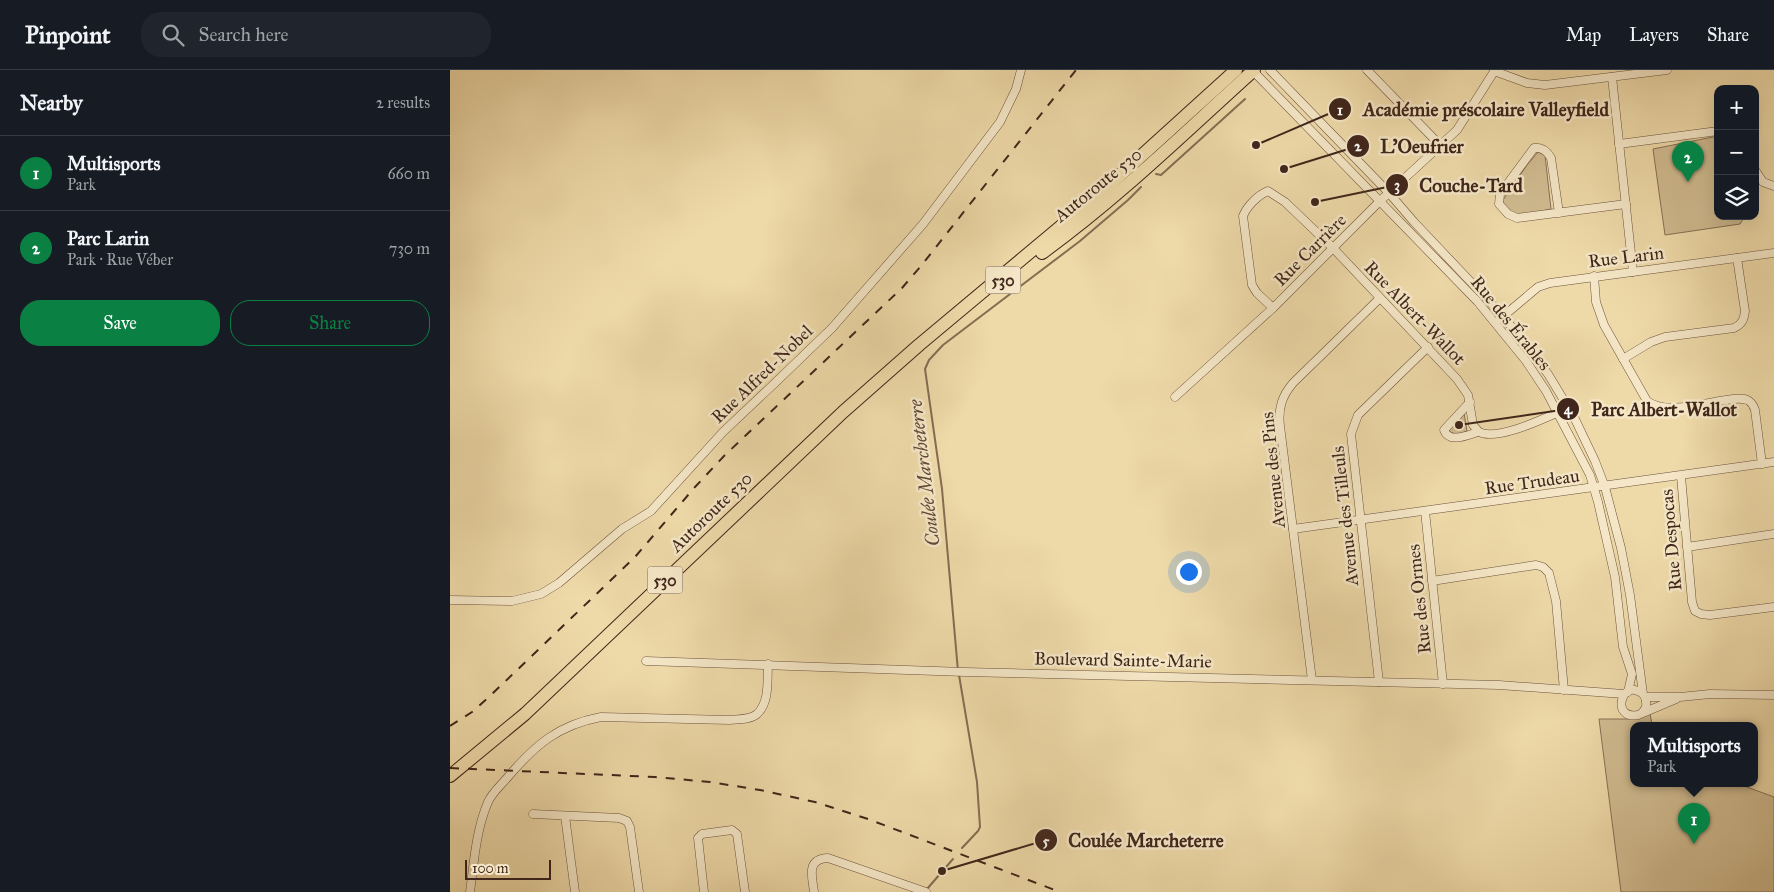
<!DOCTYPE html>
<meta charset="utf-8">
<style>
body{margin:0;font-family:"IM FELL Great Primer",serif;background:#20242c;color:#f1f3f6}
.controls{position:absolute;right:15px;top:15px;display:grid;overflow:hidden;border-radius:10px;box-shadow:0 5px 20px #0002}
.controls button{width:45px;height:45px;display:grid;place-items:center;padding:0;border:0;border-bottom:1px solid #363941;background:#171b24;color:#f1f3f6;font:25px sans-serif}
.scale{position:absolute;left:15px;bottom:12px;width:86px;box-sizing:border-box;padding-left:5px;border:2px solid #40261b;border-top:0;font-size:14px;line-height:18px;white-space:nowrap;color:#40261b;-webkit-text-stroke:4px #f4e6c6;paint-order:stroke}
.you{position:absolute;left:738px;top:501px;width:18px;height:18px;margin:-12px;border:4px solid #fff;border-radius:50%;background:#1a73e8;box-shadow:0 0 0 8px #1a73e833}
.badge{display:grid;place-items:center;width:32px;height:32px;border-radius:50%;background:#0b8043;color:#fff;font-size:16px;font-weight:700}
.pin{position:absolute;translate:-50% -41px;filter:drop-shadow(0 1px 2px #0008)}
.pin::after{content:'';position:absolute;top:26px;width:18px;height:15px;background:inherit;clip-path:polygon(0 0,100% 0,50% 100%)}
.popup{position:absolute;left:1180px;top:652px;width:128px;height:65px;box-sizing:border-box;display:grid;place-content:center;border-radius:10px;background:#171b24;filter:drop-shadow(0 1px 4px #0005);font-size:16px;white-space:nowrap;color:#9ea1a6}
.popup b{font-size:19px;color:#f1f3f6}
.popup::after{content:'';position:absolute;left:50%;top:100%;margin-left:-10px;border:10px solid transparent;border-top-color:#171b24}
.list{margin:0;padding:0;list-style:none}
h2{display:flex;justify-content:space-between;align-items:center;height:65px;margin:0;padding:0 20px;font-size:21px}
h2 small{font-size:16px;font-weight:400;color:#9ea1a6}
.list li{display:grid;grid-template-columns:32px 1fr auto;gap:15px;align-items:center;box-sizing:border-box;height:75px;padding:0 20px;border-top:1px solid #363941}
.list b{display:block;font-size:19px;white-space:nowrap}
.list p{margin:0;font-size:16px;white-space:nowrap;color:#9ea1a6}
.list em{font-size:16px;font-style:normal;color:#9ea1a6}
.actions{display:flex;gap:10px;padding:15px 20px}
.actions a{flex:1;padding:11px 0;border:1px solid #0b8043;border-radius:20px;text-align:center;font-size:18px;color:#0b8043}
.actions .main{background:#0b8043;color:#fff}
.icon{flex:none;width:28px;height:28px;fill:none;stroke:currentColor;stroke-width:2;stroke-linecap:round;stroke-linejoin:round}
.map{position:relative;flex:none;width:1324px;height:822px;overflow:hidden}
header{display:flex;align-items:center;gap:30px;box-sizing:border-box;height:70px;padding:0 25px;background:#171b24;border-bottom:1px solid #363941}
header strong{font-size:24px}
nav{display:flex;gap:28px;margin-inline-start:auto;font-size:18px}
.search{width:350px;height:45px;background:#20242c;display:flex;align-items:center;gap:12px;box-sizing:border-box;padding:0 18px;border-radius:20px;color:#9ea1a6;font-size:19px}
main{display:flex}
aside{flex:1;background:#171b24}
.map>svg:first-child{display:block}
.green{fill:#d0bb90;stroke:#887056}
.lines{fill:none;stroke-linecap:round;stroke-linejoin:round}
.stream{stroke:#856d53;stroke-width:2}
.minor-casing{stroke:#6c533e;stroke-width:9}
.highway-casing{stroke:#40261b;stroke-width:14}
.minor{stroke:#f4e6c6;stroke-width:8}
.highway{stroke:#eed9a8;stroke-width:12}
.rail{stroke:#40261b;stroke-width:2;stroke-dasharray:9 9;stroke-linecap:butt}
.labels{text-anchor:middle;dominant-baseline:central;stroke-width:5;stroke-linejoin:round;paint-order:stroke}
.shield{fill:#f4e6c6;stroke:#76604e;stroke-width:1}
.shield-label{font-size:16px;font-weight:bold;fill:#40261b}
.street-label{font-size:18px;fill:#40261b;stroke:#f4e6c6}
.water-label{font-size:19px;font-style:italic;fill:#624937;stroke:#f4e6c6}
.leader{fill:none;stroke:#40261b;stroke-width:2}
.callout-dot{fill:#40261b;stroke:#f4e6c6;stroke-width:2}
.mark-label{font-size:15px;text-anchor:middle;font-weight:bold;fill:#fff}
.callout-label{font-size:19px;text-anchor:middle;font-weight:bold;fill:#40261b;stroke:#f4e6c6;stroke-width:5;stroke-linejoin:round;paint-order:stroke}
</style>
<header>
<strong>Pinpoint</strong>
<div class="search"><svg class="icon" aria-label="search" viewBox="0 0 24 24"><circle cx="10" cy="10" r="6"/><path d="M15 15l6 6"/></svg>Search here</div>
<nav><a>Map</a><a>Layers</a><a>Share</a></nav>
</header>
<main>
<aside>
<h2>Nearby<small>2 results</small></h2>
<ul class="list">
<li><span class="badge">1</span><div><b>Multisports</b><p>Park</p></div><em>660 m</em></li>
<li><span class="badge">2</span><div><b>Parc Larin</b><p>Park · Rue Véber</p></div><em>730 m</em></li>
</ul>
<div class="actions"><a class="main">Save</a><a>Share</a></div>
</aside>
<div class="map">
<svg width="1324" height="822" viewBox="0 0 1324 822">
<rect width="100%" height="100%" fill="#eed9a8"/>
<filter id="stains"><feTurbulence type="fractalNoise" baseFrequency=".004" numOctaves="4"/><feColorMatrix values="0 0 0 0 .2 0 0 0 0 .09 0 0 0 0 .02 0 0 0 .5 -.17"/></filter>
<radialGradient id="worn" r=".72"><stop offset=".6" stop-color="#630" stop-opacity="0"/><stop offset="1" stop-color="#630" stop-opacity=".3"/></radialGradient>
<g class="green">
<polygon points="1268,66 1268,146 1295,146 1290,154 1215,165 1203,79"/>
<polygon points="1088,82 1095,85 1101,139 1069,146 1061,142 1053,134 1053,130 1077,95"/>
<polygon points="1014,343 1017,361 1004,366 999,360"/>
<polygon points="1200,643 1202,655 1184,655 1184,713 1286,713 1324,727 1324,822 1171,822 1149,649 1183,649"/>
</g>
<g class="lines">
<g class="stream">
<polyline points="706,104 711,105 795,29"/>
<polyline points="508,601 492,419 475,299 479,290 493,275 630,171 678,130 691,117"/>
<polyline points="509,605 527,712 530,757 528,761 512,778"/>
<polyline points="477,819 503,789"/>
</g>
<g class="minor-casing">
<g id="minor">
<polyline points="802,0 1027,231 1076,291 1096,321 1140,405 1148,432 1165,507 1173,577 1182,604 1178,622"/>
<polyline points="820,0 939,123 964,152 1053,246 1098,304 1124,347 1145,391 1155,417 1171,478 1180,525 1193,624"/>
<polyline points="917,0 990,75"/>
<polyline points="1044,1 1077,13 1095,15 1217,0"/>
<polyline points="1162,7 1183,202"/>
<polyline points="1169,74 1268,61"/>
<polyline points="1305,100 1313,112 1324,116"/>
<path d="M1109 143 1101 88C1097 81 1092 77 1084 78L1050 124 1049 134 1058 144 1067 148 1176 134"/>
<path d="M1144 206 1146 232 1154 255 1197 331C1216 345 1253 333 1276 330 1283 329 1293 327 1299 331 1302 333 1304 337 1305 340L1312 394"/>
<path d="M823 238 807 223 802 215 793 146C797 136 808 125 818 121L835 132 883 178 1007 309 1018 325 1023 355 1029 362C1047 371 1093 349 1111 341"/>
<polyline points="1050,249 1088,217 1100,213 1324,183"/>
<path d="M1173 289 1201 272 1215 267 1284 258C1292 254 1294 250 1295 241L1287 188"/>
<polyline points="725,327 823,238 930,131 1007,60 1045,0"/>
<path d="M1020 332 994 360C999 374 1018 365 1028 362"/>
<polyline points="1231,406 1242,532 1245,541 1251,544 1260,545 1324,537"/>
<polyline points="975,441 993,614"/>
<polyline points="843,459 1324,392"/>
<polyline points="1237,477 1324,464"/>
<polyline points="982,511 1086,495 1093,497 1099,503 1106,531 1114,620"/>
<polyline points="0,530 62,531 91,524 109,513 172,459 201,441 273,362 327,311 382,258 473,154 550,52 566,19 571,0"/>
<polyline points="196,591 515,602 1049,615 1174,624"/>
<path d="M862 610 830 356C828 338 832 326 843 313L930 228"/>
<polyline points="929,612 901,364 908,345 978,277"/>
<polyline points="1195,627 1230,627 1260,624 1324,625"/>
<path d="M1192 643C1195 639 1197 637 1196 632 1196 628 1194 624 1190 622 1171 610 1161 650 1188 645L1226 629"/>
<polyline points="83,744 169,748 177,751 180,757 189,822"/>
<polyline points="115,746 125,822"/>
<path d="M20 822C24 792 26 760 38 732 42 723 51 715 57 708 85 675 108 655 151 647L280 650C288 649 300 650 307 644 320 632 317 610 318 594"/>
<polyline points="254,822 248,768 252,764 282,760 287,764 295,822"/>
<path d="M364 822C362 806 356 789 378 788L476 822"/>
</g>
</g>
<g class="highway-casing">
<g id="highway">
<path d="M592 183C668 128 734 63 804 0"/>
<polyline points="0,706 75,644 393,342 469,275 646,127 786,0"/>
</g>
</g>
<use href="#minor" class="minor"/>
<use href="#highway" class="highway"/>
<g class="rail">
<polyline points="0,656 22,642 41,625 185,487 245,417 275,385 452,218 471,196 626,0"/>
<polyline points="0,698 205,707 260,712 310,720 365,732 418,749 610,822"/>
</g>
</g>
<g class="labels">
<g class="shield">
<rect x="535.5" y="196.5" width="35" height="27" rx="4"/>
<rect x="197.5" y="496.5" width="35" height="27" rx="4"/>
</g>
<g class="shield-label">
<text x="553" y="210">530</text>
<text x="215" y="510">530</text>
</g>
<g class="street-label">
<text transform="translate(648 115) rotate(-39)">Autoroute 530</text>
<text transform="translate(860 180) rotate(-45)">Rue Carrière</text>
<text transform="translate(1176 187) rotate(-7)">Rue Larin</text>
<text transform="translate(965 243) rotate(46)">Rue Albert-Wallot</text>
<text transform="translate(1061 253) rotate(51)">Rue des Érables</text>
<text transform="translate(312 304) rotate(-44)">Rue Alfred-Nobel</text>
<text transform="translate(823 400) rotate(-96)">Avenue des Pins</text>
<text transform="translate(1082 412) rotate(-8)">Rue Trudeau</text>
<text transform="translate(261 442) rotate(-44)">Autoroute 530</text>
<text transform="translate(895 446) rotate(-96)">Avenue des Tilleuls</text>
<text transform="translate(1221 470) rotate(-95)">Rue Despocas</text>
<text transform="translate(969 529) rotate(-96)">Rue des Ormes</text>
<text transform="translate(673 590) rotate(1)">Boulevard Sainte-Marie</text>
</g>
<g class="water-label">
<text transform="translate(474 403) rotate(-97)">Coulée Marcheterre</text>
</g>
</g>
<path class="leader" d="M806 75L890 39M834 99L908 76M865 132L947 115M1009 355L1118 339M492 801L596 770"/>
<g class="callout-dot">
<circle cx="806" cy="75" r="5"/>
<circle cx="834" cy="99" r="5"/>
<circle cx="865" cy="132" r="5"/>
<circle cx="1009" cy="355" r="5"/>
<circle cx="492" cy="801" r="5"/>
<circle cx="890" cy="39" r="12"/>
<circle cx="908" cy="76" r="12"/>
<circle cx="947" cy="115" r="12"/>
<circle cx="1118" cy="339" r="12"/>
<circle cx="596" cy="770" r="12"/>
</g>
<g class="mark-label">
<text x="890" y="45">1</text>
<text x="908" y="81">2</text>
<text x="947" y="120">3</text>
<text x="1118" y="344">4</text>
<text x="596" y="776">5</text>
</g>
<g class="callout-label">
<text x="1036" y="46">Académie préscolaire Valleyfield</text>
<text x="972" y="83">L'Oeufrier</text>
<text x="1021" y="122">Couche-Tard</text>
<text x="1214" y="346">Parc Albert-Wallot</text>
<text x="696" y="777">Coulée Marcheterre</text>
</g>
<rect width="100%" height="100%" filter="url(#stains)"/>
<rect width="100%" height="100%" fill="url(#worn)"/>
</svg>
<div class="controls">
<button>+</button>
<button>−</button>
<button><svg class="icon" aria-label="layers" viewBox="0 0 24 24"><path d="M12 4l9 5-9 5-9-5zM3 14l9 5 9-5"/></svg></button>
</div>
<div class="scale">100 m</div>
<div class="you"></div>
<div class="pin badge" style="left:1244px;top:774px">1</div>
<div class="popup"><b>Multisports</b>Park</div>
<div class="pin badge" style="left:1238px;top:112px">2</div>
</div>
</main>
